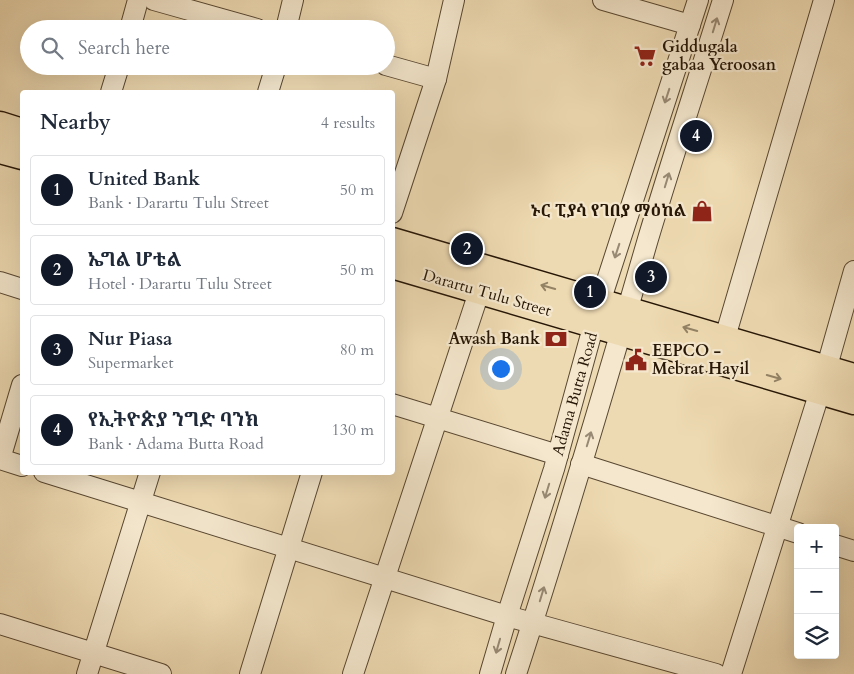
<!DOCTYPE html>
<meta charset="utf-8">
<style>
body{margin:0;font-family:Cardo,"Noto Serif Ethiopic",serif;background:#f6f6f7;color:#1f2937}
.controls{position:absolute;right:15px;bottom:15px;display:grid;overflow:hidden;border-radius:5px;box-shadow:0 5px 20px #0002}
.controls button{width:45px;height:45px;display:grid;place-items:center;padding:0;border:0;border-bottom:1px solid #e0e1e3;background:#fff;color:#1f2937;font:25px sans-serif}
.you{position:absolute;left:500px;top:368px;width:18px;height:18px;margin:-12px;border:4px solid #fff;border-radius:50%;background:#1a73e8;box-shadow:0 0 0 8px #1a73e833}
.badge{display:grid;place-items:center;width:32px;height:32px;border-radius:50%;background:#111827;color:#fff;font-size:16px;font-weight:700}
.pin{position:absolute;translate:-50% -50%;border:2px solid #fff;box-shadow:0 1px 5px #0006}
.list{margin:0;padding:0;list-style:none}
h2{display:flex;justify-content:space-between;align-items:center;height:65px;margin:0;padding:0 20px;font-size:21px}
h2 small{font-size:16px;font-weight:400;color:#747a83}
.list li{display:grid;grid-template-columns:32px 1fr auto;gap:15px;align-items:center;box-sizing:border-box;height:70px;margin:0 10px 10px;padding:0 10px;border:1px solid #e0e1e3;border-radius:5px}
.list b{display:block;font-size:19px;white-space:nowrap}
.list p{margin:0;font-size:16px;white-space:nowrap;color:#747a83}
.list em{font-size:16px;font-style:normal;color:#747a83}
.icon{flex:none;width:28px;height:28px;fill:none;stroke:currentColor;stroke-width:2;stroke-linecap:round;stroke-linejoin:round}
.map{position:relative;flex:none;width:854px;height:674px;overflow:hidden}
.search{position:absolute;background:#fff;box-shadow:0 5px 20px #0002;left:20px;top:20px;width:375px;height:55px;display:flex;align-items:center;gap:12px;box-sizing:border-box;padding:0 18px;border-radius:28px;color:#747a83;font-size:19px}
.panel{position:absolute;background:#fff;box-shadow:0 5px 20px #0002;left:20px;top:90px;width:375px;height:385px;border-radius:5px}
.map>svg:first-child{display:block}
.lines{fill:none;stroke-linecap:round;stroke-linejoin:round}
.minor-casing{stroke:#584731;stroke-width:22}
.major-casing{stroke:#261606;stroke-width:29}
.minor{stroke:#f4e7cd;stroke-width:20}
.major{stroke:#eedab2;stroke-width:26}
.oneway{stroke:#978973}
.oneway2{stroke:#948265}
.labels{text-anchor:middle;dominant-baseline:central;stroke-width:4.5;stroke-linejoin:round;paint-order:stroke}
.poi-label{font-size:16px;font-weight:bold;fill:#261606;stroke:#f4e7cd;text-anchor:start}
.street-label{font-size:16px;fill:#261606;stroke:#f4e7cd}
</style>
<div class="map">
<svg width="854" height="674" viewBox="0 0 854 674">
<rect width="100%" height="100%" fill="#eedab2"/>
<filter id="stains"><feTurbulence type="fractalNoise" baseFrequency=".004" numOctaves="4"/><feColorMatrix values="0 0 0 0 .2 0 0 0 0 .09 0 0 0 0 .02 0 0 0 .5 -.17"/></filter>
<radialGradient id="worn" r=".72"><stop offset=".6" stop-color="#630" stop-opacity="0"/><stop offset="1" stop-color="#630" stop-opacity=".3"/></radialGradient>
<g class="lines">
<g class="minor-casing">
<g id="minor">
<polyline points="154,0 257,29"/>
<polyline points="603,0 690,25"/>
<polyline points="130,29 138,0"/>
<polyline points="286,29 293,0"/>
<polyline points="386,65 436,79"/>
<polyline points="111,92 119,66"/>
<polyline points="268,92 276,66"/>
<polyline points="392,213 436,79 454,0"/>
<polyline points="0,282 22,289"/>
<polyline points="721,351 824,0"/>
<polyline points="392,404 558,455"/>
<polyline points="0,459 22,385"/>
<polyline points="0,459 22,466"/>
<polyline points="581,464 798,533"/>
<polyline points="44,472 507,616 716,674"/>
<polyline points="835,545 854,551"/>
<polyline points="0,624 161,674"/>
<polyline points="87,674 150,472"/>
<polyline points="250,674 312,472"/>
<polyline points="353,674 484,277"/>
<polyline points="490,674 507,616 554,469 600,302 698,0"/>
<path d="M516 674C563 530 606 384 648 239 672 159 698 80 723 0"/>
<polyline points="731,674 820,391 854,271"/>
</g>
</g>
<g class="major-casing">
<g id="major">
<polyline points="0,125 22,132"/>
<polyline points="0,150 22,156"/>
<polyline points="392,241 854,377"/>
<polyline points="392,265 854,401"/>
</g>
</g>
<use href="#minor" class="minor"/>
<use href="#major" class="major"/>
</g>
<defs><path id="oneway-shaft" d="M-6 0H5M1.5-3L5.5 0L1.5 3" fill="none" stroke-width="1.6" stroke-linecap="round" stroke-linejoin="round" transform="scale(1.25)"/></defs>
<g class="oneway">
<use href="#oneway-shaft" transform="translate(715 25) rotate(-73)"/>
<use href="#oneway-shaft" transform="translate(667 96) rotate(108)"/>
<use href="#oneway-shaft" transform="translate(667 180) rotate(-73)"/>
<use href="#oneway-shaft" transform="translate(617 251) rotate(108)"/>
<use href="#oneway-shaft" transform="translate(589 439) rotate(-73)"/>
<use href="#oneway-shaft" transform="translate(547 491) rotate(107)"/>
<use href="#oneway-shaft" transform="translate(542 594) rotate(-73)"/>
<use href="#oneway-shaft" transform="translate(498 646) rotate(106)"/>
</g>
<g class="oneway2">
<use href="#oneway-shaft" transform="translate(548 287) rotate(-164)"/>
<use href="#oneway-shaft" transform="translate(690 329) rotate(-164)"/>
<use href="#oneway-shaft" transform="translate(774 377) rotate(16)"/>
</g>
<defs>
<g id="supermarket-bare" transform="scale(1.725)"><path d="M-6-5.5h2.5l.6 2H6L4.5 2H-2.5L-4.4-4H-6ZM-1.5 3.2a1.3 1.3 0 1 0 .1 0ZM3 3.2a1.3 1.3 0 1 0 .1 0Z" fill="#8f2418" stroke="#f4e7cd" stroke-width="2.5" paint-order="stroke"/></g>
<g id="shop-bare" transform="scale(1.725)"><path d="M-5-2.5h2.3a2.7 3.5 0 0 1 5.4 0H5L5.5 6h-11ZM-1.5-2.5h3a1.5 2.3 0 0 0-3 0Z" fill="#8f2418" stroke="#f4e7cd" stroke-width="2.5" paint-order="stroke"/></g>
<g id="bank-bare" transform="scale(1.725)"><path d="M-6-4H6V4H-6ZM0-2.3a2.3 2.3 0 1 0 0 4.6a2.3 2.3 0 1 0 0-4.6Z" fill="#8f2418" stroke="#f4e7cd" stroke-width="2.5" paint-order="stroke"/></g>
<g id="civic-bare" transform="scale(1.725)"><path d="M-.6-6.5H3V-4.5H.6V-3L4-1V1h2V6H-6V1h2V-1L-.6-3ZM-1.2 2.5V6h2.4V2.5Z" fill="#8f2418" stroke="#f4e7cd" stroke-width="2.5" paint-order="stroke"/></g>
</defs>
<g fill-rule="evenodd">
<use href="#supermarket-bare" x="645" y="56"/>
<use href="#shop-bare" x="702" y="211"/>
<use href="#bank-bare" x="556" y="339"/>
<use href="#civic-bare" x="636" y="360"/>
</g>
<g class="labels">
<g class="poi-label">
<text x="662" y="47">Giddugala<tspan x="662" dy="18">gabaa Yeroosan</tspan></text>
<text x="686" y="211" text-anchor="end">ኑር ፒያሳ የገበያ ማዕከል</text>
<text x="540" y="339" text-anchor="end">Awash Bank</text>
<text x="652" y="351">EEPCO -<tspan x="652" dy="18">Mebrat Hayil</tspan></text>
</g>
<g class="street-label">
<text transform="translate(487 293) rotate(16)">Darartu Tulu Street</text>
<text transform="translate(575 394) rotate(-74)">Adama Butta Road</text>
</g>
</g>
<rect width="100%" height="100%" filter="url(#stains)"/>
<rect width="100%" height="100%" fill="url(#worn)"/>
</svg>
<div class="controls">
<button>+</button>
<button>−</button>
<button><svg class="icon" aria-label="layers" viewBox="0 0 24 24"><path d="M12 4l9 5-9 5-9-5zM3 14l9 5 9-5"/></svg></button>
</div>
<div class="you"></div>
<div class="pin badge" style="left:590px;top:292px">1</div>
<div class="pin badge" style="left:467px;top:249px">2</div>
<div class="pin badge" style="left:651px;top:277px">3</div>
<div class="pin badge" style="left:696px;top:136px">4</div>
<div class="search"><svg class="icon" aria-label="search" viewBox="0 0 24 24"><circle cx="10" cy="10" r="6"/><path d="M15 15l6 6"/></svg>Search here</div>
<section class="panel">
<h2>Nearby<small>4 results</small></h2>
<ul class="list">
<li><span class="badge">1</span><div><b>United Bank</b><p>Bank · Darartu Tulu Street</p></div><em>50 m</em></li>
<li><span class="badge">2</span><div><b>ኤግል ሆቴል</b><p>Hotel · Darartu Tulu Street</p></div><em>50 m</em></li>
<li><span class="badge">3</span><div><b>Nur Piasa</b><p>Supermarket</p></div><em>80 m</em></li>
<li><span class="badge">4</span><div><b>የኢትዮጵያ ንግድ ባንክ</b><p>Bank · Adama Butta Road</p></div><em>130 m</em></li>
</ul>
</section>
</div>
